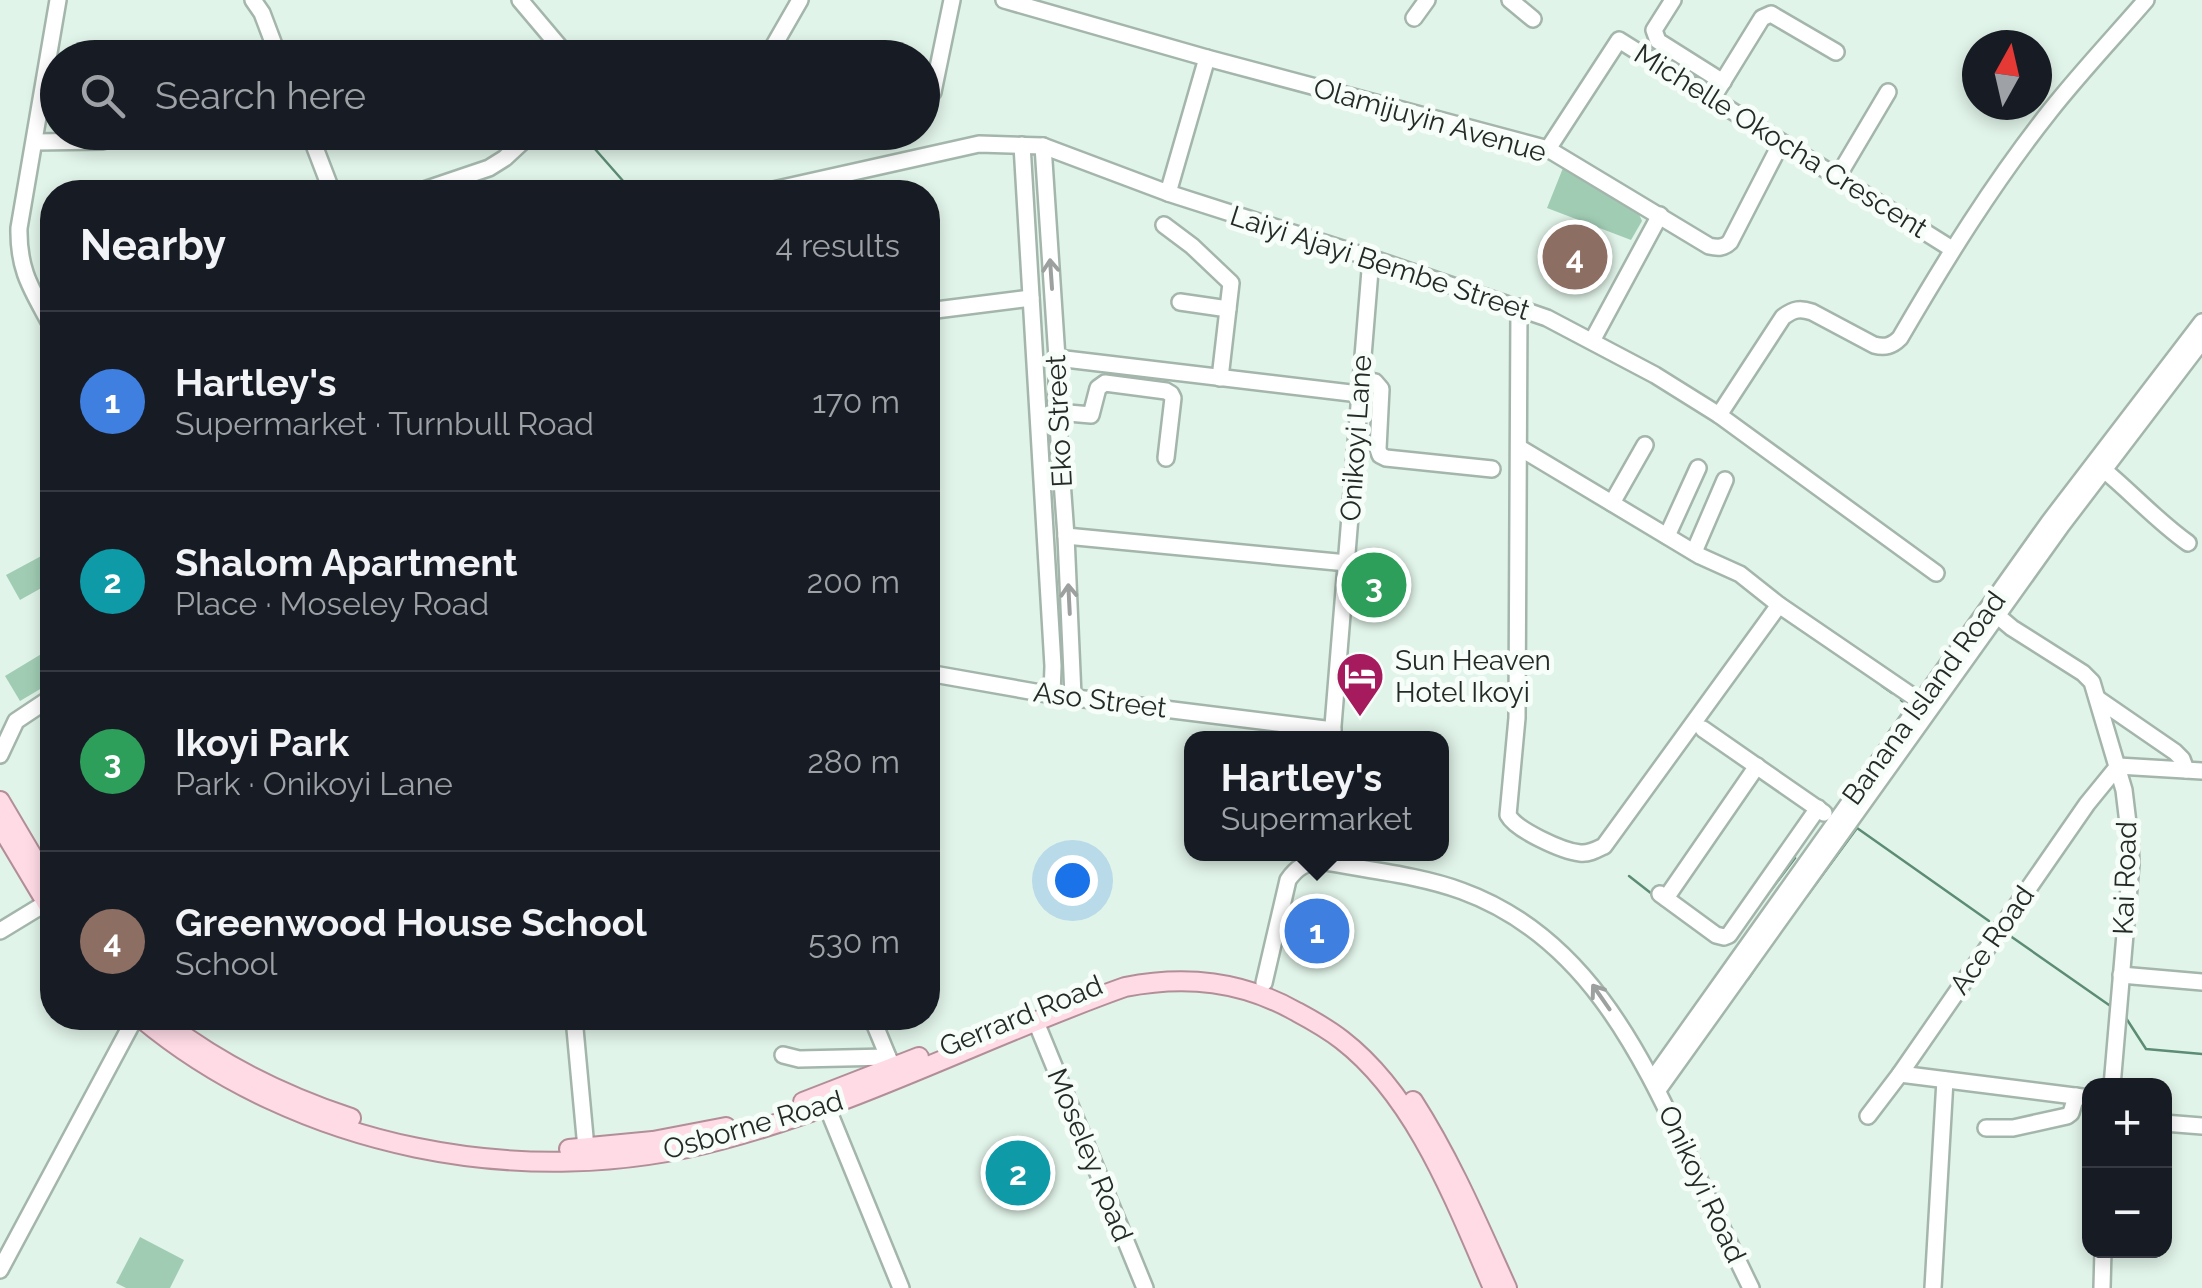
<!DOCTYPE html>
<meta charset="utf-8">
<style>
body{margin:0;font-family:Raleway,sans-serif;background:#20242c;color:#f1f3f6}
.controls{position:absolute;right:30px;bottom:30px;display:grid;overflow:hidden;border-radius:20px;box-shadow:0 5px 15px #0003}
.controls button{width:90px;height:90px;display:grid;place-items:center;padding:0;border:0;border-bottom:2px solid #363941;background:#171b24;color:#f1f3f6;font:50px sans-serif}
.compass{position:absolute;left:1962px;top:30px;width:90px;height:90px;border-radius:50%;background:#171b24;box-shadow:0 5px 15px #0003;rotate:8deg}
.you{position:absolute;left:1072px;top:880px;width:35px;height:35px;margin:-25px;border:8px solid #fff;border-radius:50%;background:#1a73e8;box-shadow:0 0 0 15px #1a73e833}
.badge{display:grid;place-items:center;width:65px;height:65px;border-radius:50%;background:#0b8043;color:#fff;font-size:32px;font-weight:700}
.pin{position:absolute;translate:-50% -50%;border:5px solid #fff;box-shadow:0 2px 10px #0006}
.popup{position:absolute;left:1184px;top:731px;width:265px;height:130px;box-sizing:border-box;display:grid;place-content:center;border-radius:20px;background:#171b24;filter:drop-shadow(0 2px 8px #0005);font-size:32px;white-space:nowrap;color:#9ea1a6}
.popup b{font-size:38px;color:#f1f3f6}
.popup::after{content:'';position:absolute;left:50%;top:100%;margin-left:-20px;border:20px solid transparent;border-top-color:#171b24}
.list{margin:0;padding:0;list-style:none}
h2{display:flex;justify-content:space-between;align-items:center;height:130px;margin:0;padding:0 40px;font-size:42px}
h2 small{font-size:32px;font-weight:400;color:#9ea1a6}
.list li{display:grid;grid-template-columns:65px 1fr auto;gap:30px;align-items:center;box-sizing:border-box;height:180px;padding:0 40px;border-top:2px solid #363941}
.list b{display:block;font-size:38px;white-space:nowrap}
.list p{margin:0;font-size:32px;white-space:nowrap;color:#9ea1a6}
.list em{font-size:32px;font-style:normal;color:#9ea1a6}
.icon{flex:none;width:55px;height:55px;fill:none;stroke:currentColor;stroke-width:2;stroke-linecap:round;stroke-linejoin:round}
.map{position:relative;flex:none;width:2202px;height:1288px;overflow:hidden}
.search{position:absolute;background:#171b24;box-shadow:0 5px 15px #0003;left:40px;top:40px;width:900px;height:110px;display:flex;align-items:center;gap:25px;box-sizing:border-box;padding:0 35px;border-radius:55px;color:#9ea1a6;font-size:38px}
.panel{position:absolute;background:#171b24;box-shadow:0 5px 15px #0003;left:40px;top:180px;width:900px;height:850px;border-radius:40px}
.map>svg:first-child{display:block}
.green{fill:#a1ccb4}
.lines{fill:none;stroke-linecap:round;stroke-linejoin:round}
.stream{stroke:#5c8c73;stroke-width:2.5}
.minor-casing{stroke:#a4b6ac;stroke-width:20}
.major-casing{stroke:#b28e99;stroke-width:22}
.minor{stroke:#fff;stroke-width:15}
.major{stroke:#ffdbe6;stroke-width:18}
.oneway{stroke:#9ca09e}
.labels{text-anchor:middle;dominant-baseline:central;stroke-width:10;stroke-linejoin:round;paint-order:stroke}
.street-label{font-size:28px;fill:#242b27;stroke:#f7fefa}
.poi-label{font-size:28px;fill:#242b27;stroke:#f7fefa;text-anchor:start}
</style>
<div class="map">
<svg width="2202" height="1288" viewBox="0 0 2202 1288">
<rect width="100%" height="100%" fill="#e1f4e9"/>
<g class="green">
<polygon points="1563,168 1638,212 1642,221 1631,240 1547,208"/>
<polygon points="45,554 52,567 52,582 20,600 6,575"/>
<polygon points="43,653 52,668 52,682 20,701 5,676"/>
<polygon points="140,1237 184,1260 170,1288 126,1288 116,1283"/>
</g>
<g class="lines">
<g class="stream">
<polyline points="580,132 624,182 627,192"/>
<polyline points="1882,686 1892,693"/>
<polyline points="1888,733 1908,706 1901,700"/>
<polyline points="1629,876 1652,894"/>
<polyline points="1807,896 1857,828 1989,921"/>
<polyline points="1756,910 1795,858"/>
<polyline points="2006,933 2109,1005"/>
<polyline points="1748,979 1764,955"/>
<polyline points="2126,1018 2146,1049 2202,1054"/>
</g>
<g class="minor-casing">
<g id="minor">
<polyline points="253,0 262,13 279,58"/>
<polyline points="520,0 569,58"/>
<path d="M1004 0 1207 58 1548 149 1709 246C1718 248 1724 248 1730 242L1781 143"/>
<polyline points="1510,0 1533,19"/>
<polyline points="1673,0 1654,30 1658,41 1723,82"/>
<polyline points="1414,18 1427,0"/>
<polyline points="126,58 127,52"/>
<polyline points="778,58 774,54 773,47 800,0"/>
<polyline points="922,98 933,92 952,0"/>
<polyline points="1712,99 1762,18 1771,14 1836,52"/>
<polyline points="309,132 332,192"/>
<polyline points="35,142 103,141"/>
<polyline points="1022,145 1053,666 1052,695"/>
<polyline points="1043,146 1057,358 1057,412 1066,536 1073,696"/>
<polyline points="1548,149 1619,40 1952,249"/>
<polyline points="1837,178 1888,92"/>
<polyline points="418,192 489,168 505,158 533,132"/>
<polyline points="764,192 979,144 1043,146 1168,193 1371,258 1547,318 1655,375 1719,415 1936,573"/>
<polyline points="1168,193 1207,58"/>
<polyline points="1164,225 1192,246 1231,283 1220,378"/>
<polyline points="1180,302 1228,309"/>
<path d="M1519 307 1517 718 1508 815C1516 830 1562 851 1580 853 1589 854 1596 850 1604 846L1779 605"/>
<polyline points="928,311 1031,298"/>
<path d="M52 327C33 291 18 272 19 228L58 0"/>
<polyline points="1592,341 1660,215"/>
<polyline points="1057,358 1359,394"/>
<polyline points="1360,380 1375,382 1381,389 1378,449 1380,455 1386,458 1492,469"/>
<polyline points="1057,412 1091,415 1098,388 1105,383 1166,391 1171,394 1173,398 1166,458"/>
<path d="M1719 415 1783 317C1794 309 1800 308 1812 312L1874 345C1885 348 1892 346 1900 338 1946 259 1993 183 2050 111 2080 73 2114 37 2146 0"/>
<polyline points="1520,448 1700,556 1740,574 1779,605 1921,702"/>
<path d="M2104 470C2133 494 2157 521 2188 543"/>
<polyline points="1612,503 1645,445"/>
<polyline points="1066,536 1347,563"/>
<polyline points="1667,536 1698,468"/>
<polyline points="928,551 928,586"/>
<polyline points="1694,552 1725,480"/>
<polyline points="1993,612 2012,628 2083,673 2092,682 2124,790 2130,840 2131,864 2112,1086"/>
<polyline points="928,673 1052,695 1333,730"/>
<polyline points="2098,699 2175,752 2182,759 2186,770"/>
<polyline points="1703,729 1824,813"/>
<polyline points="1332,738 1371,258"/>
<polyline points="0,755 16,721 52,697"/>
<polyline points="1660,894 1716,935 1724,937 1729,935 1818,808"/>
<polyline points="1666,898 1757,766"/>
<polyline points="0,931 46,903"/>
<polyline points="2121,975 2202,982"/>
<path d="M1264 983 1288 880C1297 867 1305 863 1320 861 1366 870 1419 875 1462 891 1583 935 1639 1049 1689 1157 1709 1201 1730 1245 1751 1288"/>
<polyline points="574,1018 586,1148"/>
<polyline points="872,1018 891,1064"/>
<polyline points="1036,1022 1145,1288"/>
<polyline points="783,1055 799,1059 888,1057"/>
<polyline points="1900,1074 2090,1098"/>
<polyline points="1652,1080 2049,522 2202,322"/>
<polyline points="1658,1090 2062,525 2202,341"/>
<polyline points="827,1107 901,1288"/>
<polyline points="1868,1116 1900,1074 2087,804 2118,766 2202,771"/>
<polyline points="2164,1123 2202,1126"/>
<polyline points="1986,1128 2013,1128 2067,1116 2071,1113 2076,1096"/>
<polyline points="0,1270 135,1018"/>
<polyline points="1933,1288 1945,1080"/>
<polyline points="2102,1288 2103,1250"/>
</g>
</g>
<g class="major-casing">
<g id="major">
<polyline points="0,801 52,889"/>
<polyline points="0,825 52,912"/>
<path d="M141 1018C297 1148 525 1193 721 1140 861 1103 989 1035 1125 987 1186 975 1242 981 1297 1012 1312 1020 1328 1029 1342 1040 1417 1098 1456 1204 1493 1288"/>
<path d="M160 1018C217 1063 282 1095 351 1118"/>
<path d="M1413 1101C1451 1160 1478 1224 1507 1288"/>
<polyline points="803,1102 919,1057"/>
<polyline points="569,1149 653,1141 726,1127"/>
</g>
</g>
<use href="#minor" class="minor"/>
<use href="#major" class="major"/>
</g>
<defs><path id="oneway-shaft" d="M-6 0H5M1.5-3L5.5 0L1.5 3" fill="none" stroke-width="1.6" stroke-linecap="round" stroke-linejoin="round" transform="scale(2.5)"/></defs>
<g class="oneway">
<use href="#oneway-shaft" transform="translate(1051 274) rotate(-94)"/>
<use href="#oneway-shaft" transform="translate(1069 599) rotate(-93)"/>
<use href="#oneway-shaft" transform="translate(1601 997) rotate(-125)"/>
</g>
<defs>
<g id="hotel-pin" transform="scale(2.5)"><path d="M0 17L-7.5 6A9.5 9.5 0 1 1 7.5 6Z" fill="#a61a5e" stroke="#f7fefa"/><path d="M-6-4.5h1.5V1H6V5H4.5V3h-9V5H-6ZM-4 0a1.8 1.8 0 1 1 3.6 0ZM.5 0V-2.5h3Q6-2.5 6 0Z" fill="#fff"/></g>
</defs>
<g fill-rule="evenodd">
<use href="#hotel-pin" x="1360" y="676"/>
</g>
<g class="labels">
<g class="street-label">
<text transform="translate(1430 120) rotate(16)">Olamijuyin Avenue</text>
<text transform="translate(1781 141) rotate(32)">Michelle Okocha Crescent</text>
<text transform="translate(1380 263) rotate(18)">Laiyi Ajayi Bembe Street</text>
<text transform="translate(1059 421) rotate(-93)">Eko Street</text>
<text transform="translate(1356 438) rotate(-86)">Onikoyi Lane</text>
<text transform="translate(1924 698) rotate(-54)">Banana Island Road</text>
<text transform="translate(1100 700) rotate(7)">Aso Street</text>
<text transform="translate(2125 878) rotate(-88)">Kai Road</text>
<text transform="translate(1992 940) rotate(-55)">Ace Road</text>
<text transform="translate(1021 1016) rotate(-22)">Gerrard Road</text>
<text transform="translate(753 1125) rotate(-16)">Osborne Road</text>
<text transform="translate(1090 1155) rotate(68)">Moseley Road</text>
<text transform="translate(1702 1184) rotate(65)">Onikoyi Road</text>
</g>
<g class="poi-label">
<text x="1395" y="660">Sun Heaven<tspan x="1395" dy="32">Hotel Ikoyi</tspan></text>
</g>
</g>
</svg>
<div class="controls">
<button>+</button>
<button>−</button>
</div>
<svg class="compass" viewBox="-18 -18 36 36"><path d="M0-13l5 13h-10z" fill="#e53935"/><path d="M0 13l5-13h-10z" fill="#9ea1a6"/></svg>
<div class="you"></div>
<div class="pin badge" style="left:1317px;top:931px;background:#3f7fe0">1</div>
<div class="popup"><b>Hartley's</b>Supermarket</div>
<div class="pin badge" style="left:1018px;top:1173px;background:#0f9aa8">2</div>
<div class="pin badge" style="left:1374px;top:585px;background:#2e9e5b">3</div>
<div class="pin badge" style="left:1575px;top:257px;background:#8d6e63">4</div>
<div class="search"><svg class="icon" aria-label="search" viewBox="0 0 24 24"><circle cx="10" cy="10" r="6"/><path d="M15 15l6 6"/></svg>Search here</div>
<section class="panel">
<h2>Nearby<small>4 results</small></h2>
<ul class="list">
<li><span class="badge" style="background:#3f7fe0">1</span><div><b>Hartley's</b><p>Supermarket · Turnbull Road</p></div><em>170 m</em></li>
<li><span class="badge" style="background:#0f9aa8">2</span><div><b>Shalom Apartment</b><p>Place · Moseley Road</p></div><em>200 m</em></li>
<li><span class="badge" style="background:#2e9e5b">3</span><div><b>Ikoyi Park</b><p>Park · Onikoyi Lane</p></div><em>280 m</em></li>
<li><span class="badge" style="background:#8d6e63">4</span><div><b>Greenwood House School</b><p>School</p></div><em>530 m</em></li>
</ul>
</section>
</div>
